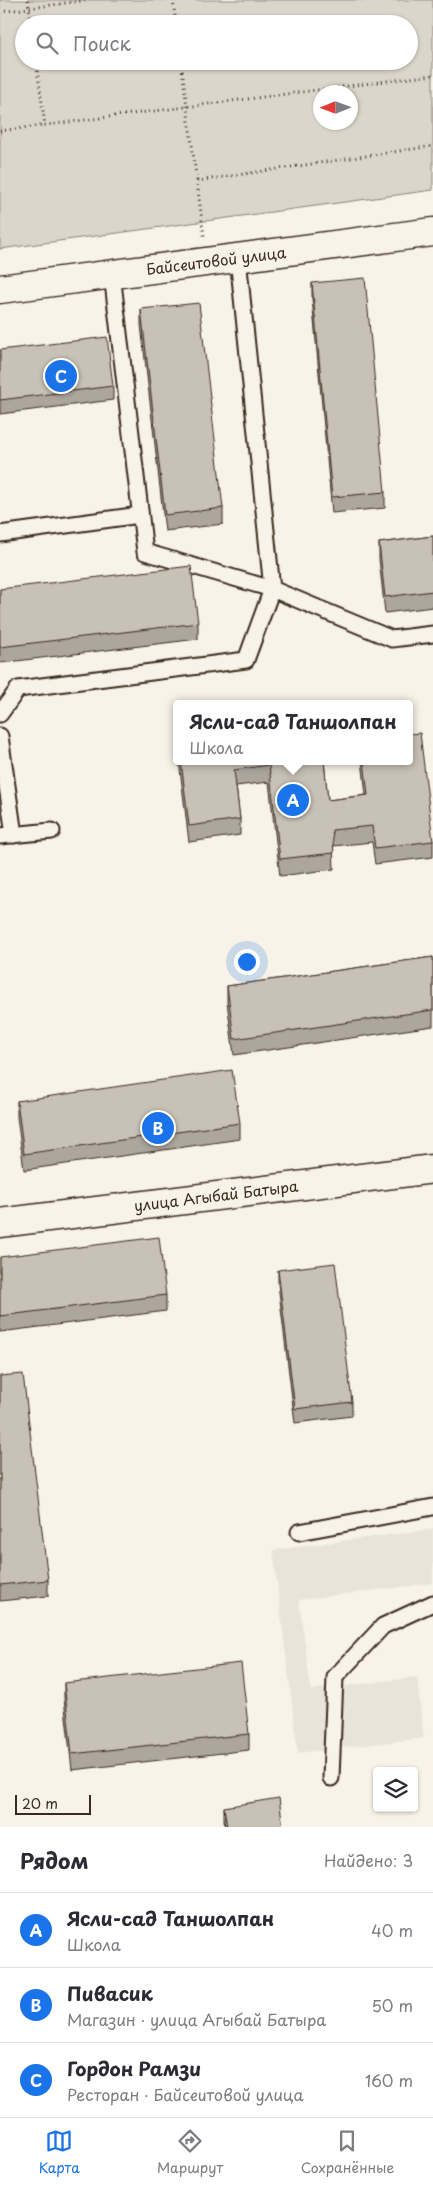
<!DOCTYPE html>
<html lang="ru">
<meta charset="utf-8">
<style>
body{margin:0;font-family:"Playpen Sans",sans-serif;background:#f2f2f3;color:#2b2b33}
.controls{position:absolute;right:15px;bottom:15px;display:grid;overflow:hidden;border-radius:5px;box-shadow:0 1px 4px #0004}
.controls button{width:45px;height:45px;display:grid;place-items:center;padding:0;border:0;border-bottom:1px solid #e1e1e2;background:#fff;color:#2b2b33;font:25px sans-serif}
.compass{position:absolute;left:313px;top:85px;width:45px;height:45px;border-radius:50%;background:#fff;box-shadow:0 1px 4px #0004;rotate:269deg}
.scale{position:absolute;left:15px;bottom:12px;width:76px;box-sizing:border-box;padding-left:5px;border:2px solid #3b2a1e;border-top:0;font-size:14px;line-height:18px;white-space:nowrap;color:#3b2a1e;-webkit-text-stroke:4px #f7f3e8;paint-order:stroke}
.you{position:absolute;left:246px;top:961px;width:18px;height:18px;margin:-12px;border:4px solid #fff;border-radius:50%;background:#1a73e8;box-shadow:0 0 0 8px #1a73e833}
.badge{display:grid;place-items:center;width:32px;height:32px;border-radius:50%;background:#1a73e8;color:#fff;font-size:16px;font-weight:700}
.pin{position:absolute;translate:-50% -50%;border:2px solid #fff;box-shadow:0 1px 5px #0006}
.popup{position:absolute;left:173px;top:700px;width:240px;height:65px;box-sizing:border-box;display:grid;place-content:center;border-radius:5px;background:#fff;filter:drop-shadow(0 1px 4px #0005);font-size:16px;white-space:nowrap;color:#7c7c81}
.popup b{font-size:19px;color:#2b2b33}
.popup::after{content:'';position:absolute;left:50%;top:100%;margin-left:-10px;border:10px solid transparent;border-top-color:#fff}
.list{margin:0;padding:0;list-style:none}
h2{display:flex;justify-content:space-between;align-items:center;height:65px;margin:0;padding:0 20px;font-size:21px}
h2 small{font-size:16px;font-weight:400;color:#7c7c81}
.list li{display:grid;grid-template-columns:32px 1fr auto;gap:15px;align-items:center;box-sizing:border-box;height:75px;padding:0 20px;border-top:1px solid #e1e1e2}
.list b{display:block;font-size:19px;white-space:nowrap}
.list p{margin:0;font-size:16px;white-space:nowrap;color:#7c7c81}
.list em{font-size:16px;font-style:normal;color:#7c7c81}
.icon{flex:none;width:28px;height:28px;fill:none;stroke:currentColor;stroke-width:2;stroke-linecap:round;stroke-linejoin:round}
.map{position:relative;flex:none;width:433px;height:1827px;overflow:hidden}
.search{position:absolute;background:#fff;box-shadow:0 1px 4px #0004;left:15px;right:15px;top:15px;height:55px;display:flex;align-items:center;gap:12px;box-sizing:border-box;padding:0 18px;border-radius:28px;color:#7c7c81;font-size:19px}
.sheet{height:290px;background:#fff}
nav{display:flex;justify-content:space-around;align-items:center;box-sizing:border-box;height:70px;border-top:1px solid #e1e1e2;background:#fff;font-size:14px;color:#7c7c81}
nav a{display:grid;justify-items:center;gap:2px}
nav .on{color:#1a73e8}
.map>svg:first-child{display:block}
.built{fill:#e9e4d9}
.green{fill:#dbd6cb;stroke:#8b8074;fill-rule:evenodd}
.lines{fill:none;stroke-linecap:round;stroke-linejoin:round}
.lane-casing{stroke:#3b2a1e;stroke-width:19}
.street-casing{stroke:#3b2a1e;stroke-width:31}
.secondary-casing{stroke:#3b2a1e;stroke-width:31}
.path{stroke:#3b2a1e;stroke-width:3;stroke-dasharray:1 4;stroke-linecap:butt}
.lane{stroke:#f7f3e8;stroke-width:15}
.street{stroke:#f7f3e8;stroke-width:28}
.secondary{stroke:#f7f3e8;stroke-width:28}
.wall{fill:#aca69d;stroke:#3b2a1e}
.building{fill:#c8c1b6;stroke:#3b2a1e}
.labels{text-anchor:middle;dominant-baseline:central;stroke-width:4.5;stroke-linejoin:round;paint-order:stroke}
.street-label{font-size:15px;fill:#3b2a1e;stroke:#f7f3e8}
</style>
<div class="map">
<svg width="433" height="1827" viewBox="0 0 433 1827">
<rect width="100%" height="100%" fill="#f7f3e8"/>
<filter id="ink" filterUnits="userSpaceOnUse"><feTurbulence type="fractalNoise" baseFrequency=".02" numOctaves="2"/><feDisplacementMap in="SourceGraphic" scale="10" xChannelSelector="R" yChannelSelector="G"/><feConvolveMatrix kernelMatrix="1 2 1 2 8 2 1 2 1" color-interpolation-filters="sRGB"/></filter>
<g filter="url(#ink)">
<polygon class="built" points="433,1529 433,1583 299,1600 311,1690 417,1677 424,1738 298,1753 273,1550"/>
<path class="green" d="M0 0H433V190L0 249ZM24 24H409V61H24ZM320 92H350V122H320Z"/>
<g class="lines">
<g class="lane-casing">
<g id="lane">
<polyline points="238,258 272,589 392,639 433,634"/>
<polyline points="0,534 140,515"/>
<polyline points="0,714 18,689 246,660 272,589 145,552 112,274"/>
<polyline points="0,736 14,835"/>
<polyline points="0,836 52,831"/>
<polyline points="299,1532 433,1507"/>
<polyline points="331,1778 335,1677 383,1626 433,1603"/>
</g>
</g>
<g class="street-casing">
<polyline id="street" points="0,1223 433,1169"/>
</g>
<g class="secondary-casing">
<polyline id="secondary" points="0,289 433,232"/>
</g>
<g class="path">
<polyline points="28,0 31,24"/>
<polyline points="173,0 176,24"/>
<polyline points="0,12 88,0"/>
<polyline points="36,61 45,125"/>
<polyline points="181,61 204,236"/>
<polyline points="0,131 433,75"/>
<polyline points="197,181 433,146"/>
</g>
<use href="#lane" class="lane"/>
<use href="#street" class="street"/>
<use href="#secondary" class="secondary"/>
</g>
<g class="wall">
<polygon points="312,283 385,492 385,508 332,513 312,299"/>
<polygon points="141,309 223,508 223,524 165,531 141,325"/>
<polygon points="0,350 113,386 113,400 0,414"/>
<polygon points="433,536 433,607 385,613 379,559 379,543"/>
<polygon points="0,589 198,623 198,639 0,663"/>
<polygon points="179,761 324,761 328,800 366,795 362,761 409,761 433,841 433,857 375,864 372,842 333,846 334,869 280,876 269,782 236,786 240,819 240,835 189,842"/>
<polygon points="433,957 433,1026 234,1055 227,1002 227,986"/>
<polygon points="17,1101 240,1123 240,1139 24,1170 17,1117"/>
<polygon points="0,1257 166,1295 166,1311 0,1332"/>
<polygon points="278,1270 352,1402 352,1416 295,1423 278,1284"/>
<polygon points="0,1376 48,1580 48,1596 0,1601"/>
<polygon points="64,1683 249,1734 249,1750 72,1770 64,1699"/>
<polygon points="224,1807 283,1827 225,1827 224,1821"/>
</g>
<g class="building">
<polygon points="365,278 385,492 332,497 312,283"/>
<polygon points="199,303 223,508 165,515 141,309"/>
<polygon points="107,337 113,386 0,400 0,350"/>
<polygon points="433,536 433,591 385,597 379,543"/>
<polygon points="191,566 198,623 0,647 0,589"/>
<polygon points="420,733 433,841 375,848 372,826 332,830 334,853 280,859 269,765 234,770 240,819 189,826 181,761 324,761 328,800 368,795 364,761 409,761 409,734"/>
<polygon points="433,957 433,1010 234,1039 227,986"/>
<polygon points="232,1070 240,1123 24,1154 17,1101"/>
<polygon points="159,1237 166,1295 0,1316 0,1257"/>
<polygon points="335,1263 352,1402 295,1409 278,1270"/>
<polygon points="23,1374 48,1580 0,1585 0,1376"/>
<polygon points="241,1663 249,1734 72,1754 64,1683"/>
<polygon points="279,1798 283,1827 227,1827 224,1807"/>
</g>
</g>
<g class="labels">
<g class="street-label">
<text transform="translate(216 260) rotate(-7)">Байсеитовой улица</text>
<text transform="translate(216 1195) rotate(-7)">улица Агыбай Батыра</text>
</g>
</g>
</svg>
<div class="controls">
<button><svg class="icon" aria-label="layers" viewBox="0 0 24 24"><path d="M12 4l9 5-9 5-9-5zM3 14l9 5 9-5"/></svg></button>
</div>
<svg class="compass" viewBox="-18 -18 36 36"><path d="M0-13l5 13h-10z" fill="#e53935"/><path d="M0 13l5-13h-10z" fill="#7c7c81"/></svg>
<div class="scale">20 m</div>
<div class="you"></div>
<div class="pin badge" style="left:293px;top:800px">A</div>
<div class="popup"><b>Ясли-сад Таншолпан</b>Школа</div>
<div class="pin badge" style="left:158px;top:1128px">B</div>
<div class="pin badge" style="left:61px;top:376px">C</div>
<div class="search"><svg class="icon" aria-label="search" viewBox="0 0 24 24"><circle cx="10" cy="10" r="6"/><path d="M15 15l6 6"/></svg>Поиск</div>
</div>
<section class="sheet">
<h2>Рядом<small>Найдено: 3</small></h2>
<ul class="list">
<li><span class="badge">A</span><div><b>Ясли-сад Таншолпан</b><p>Школа</p></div><em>40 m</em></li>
<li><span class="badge">B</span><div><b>Пивасик</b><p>Магазин · улица Агыбай Батыра</p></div><em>50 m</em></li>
<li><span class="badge">C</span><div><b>Гордон Рамзи</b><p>Ресторан · Байсеитовой улица</p></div><em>160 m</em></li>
</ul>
</section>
<nav>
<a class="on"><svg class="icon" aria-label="map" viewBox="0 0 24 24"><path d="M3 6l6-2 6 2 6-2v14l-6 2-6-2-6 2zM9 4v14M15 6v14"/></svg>Карта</a>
<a><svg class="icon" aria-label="directions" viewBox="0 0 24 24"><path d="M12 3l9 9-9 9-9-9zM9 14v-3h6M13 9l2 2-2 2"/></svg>Маршрут</a>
<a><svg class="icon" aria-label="saved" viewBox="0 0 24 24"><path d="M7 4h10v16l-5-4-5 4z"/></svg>Сохранённые</a>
</nav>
